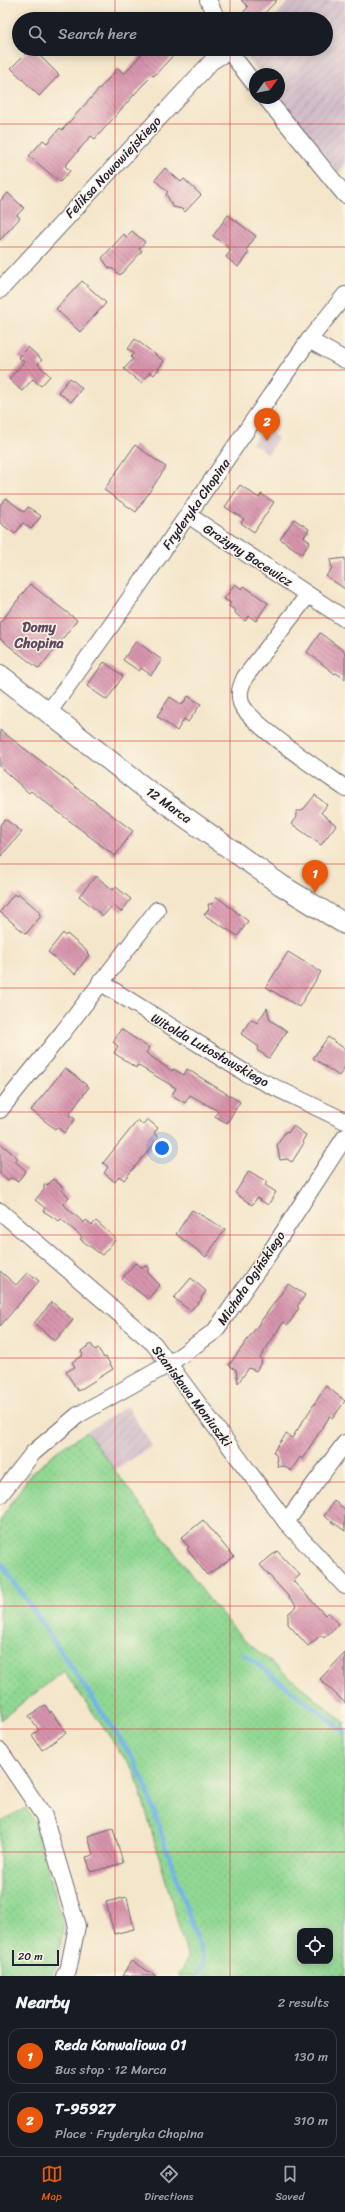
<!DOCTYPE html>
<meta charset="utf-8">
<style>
body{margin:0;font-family:Sriracha,sans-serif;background:#20242c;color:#f1f3f6}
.controls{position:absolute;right:12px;bottom:12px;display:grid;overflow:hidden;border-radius:8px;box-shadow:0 2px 10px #0003}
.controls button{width:36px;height:36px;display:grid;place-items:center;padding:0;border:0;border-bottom:1px solid #363941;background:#171b24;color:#f1f3f6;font:20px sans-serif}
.compass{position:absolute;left:249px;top:68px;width:36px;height:36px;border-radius:50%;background:#171b24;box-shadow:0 2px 10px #0003;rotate:57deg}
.scale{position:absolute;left:12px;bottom:10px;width:47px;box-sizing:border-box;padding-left:4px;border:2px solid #22223b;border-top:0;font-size:11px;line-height:14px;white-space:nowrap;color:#22223b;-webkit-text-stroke:3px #fcf5e5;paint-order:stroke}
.you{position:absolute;left:162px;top:1148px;width:14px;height:14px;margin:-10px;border:3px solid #fff;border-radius:50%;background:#1a73e8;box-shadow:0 0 0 6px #1a73e833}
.badge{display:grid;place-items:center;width:26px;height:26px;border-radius:50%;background:#ea580c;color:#fff;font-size:13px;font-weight:700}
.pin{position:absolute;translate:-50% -33px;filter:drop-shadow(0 1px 2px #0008)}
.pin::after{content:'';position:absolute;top:21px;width:14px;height:12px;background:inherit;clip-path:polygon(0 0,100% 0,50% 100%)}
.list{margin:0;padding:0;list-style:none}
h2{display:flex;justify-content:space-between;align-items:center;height:52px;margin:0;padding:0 16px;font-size:17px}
h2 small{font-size:13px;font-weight:400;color:#9ea1a6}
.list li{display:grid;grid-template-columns:26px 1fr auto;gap:12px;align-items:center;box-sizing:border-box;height:56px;margin:0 8px 8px;padding:0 8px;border:1px solid #363941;border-radius:12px}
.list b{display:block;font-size:15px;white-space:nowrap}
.list p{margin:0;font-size:13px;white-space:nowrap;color:#9ea1a6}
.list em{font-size:13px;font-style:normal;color:#9ea1a6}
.icon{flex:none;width:22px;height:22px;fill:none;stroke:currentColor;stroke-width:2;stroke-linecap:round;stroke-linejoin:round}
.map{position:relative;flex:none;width:345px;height:1976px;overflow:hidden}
.search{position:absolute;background:#171b24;box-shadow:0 2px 10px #0003;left:12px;right:12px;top:12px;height:44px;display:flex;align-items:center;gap:10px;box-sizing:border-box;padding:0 14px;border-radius:22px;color:#9ea1a6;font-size:15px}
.sheet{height:180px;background:#171b24}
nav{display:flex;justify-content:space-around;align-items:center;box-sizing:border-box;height:56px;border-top:1px solid #363941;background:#171b24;font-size:11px;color:#9ea1a6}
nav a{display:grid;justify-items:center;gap:2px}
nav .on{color:#ea580c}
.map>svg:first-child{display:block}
.industrial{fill:url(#industrial-furrows)}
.grass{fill:url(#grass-dots);stroke:#5a7d67;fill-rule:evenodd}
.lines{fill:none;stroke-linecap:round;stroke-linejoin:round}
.stream{stroke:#74b4e8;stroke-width:4.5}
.building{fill:url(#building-back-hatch)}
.minor-casing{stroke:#6c676d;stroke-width:18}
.tertiary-casing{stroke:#6c676d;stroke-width:22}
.minor{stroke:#fff;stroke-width:16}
.tertiary{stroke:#fff;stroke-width:20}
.grid{fill:none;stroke:#d62828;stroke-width:1;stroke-opacity:0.55}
.labels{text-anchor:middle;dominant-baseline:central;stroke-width:3;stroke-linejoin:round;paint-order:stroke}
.street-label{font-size:13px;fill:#22223b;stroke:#fcf5e5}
.neighbourhood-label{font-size:14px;font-weight:bold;fill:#614a63;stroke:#fcf5e5}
</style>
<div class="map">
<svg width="345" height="1976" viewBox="0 0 345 1976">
<defs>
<pattern id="industrial-furrows" width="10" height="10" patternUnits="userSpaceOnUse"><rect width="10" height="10" fill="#d1bdc9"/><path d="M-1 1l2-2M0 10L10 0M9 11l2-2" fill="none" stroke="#b3a2ae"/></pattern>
<pattern id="grass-dots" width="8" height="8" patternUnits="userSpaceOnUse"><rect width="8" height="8" fill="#91d893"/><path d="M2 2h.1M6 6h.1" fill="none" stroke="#7db980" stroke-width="1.8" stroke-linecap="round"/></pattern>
<pattern id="building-back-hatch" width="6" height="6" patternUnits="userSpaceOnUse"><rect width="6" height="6" fill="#d794ad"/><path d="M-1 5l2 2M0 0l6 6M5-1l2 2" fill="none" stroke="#ae788e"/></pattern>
</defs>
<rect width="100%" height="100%" fill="#fcf5e5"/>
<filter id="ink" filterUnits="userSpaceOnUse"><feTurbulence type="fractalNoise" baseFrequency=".025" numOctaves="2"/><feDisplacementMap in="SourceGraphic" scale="8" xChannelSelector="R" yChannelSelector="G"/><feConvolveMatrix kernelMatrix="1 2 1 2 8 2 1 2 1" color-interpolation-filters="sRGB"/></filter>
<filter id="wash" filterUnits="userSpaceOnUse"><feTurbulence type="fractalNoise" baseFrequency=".012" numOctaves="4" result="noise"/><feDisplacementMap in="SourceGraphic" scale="16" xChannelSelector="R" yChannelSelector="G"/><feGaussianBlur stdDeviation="0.9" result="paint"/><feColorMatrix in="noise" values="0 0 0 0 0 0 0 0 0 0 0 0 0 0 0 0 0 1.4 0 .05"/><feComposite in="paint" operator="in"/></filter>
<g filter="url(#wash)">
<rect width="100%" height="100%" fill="#f4e6cb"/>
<g class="industrial">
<polygon points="290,0 345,0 345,163 338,173 279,97 279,74 261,74 243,52 245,49 326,49 326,19 273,19"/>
<polygon points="263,428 278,438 268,454 252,443"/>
<polygon points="127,1406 152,1446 115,1470 87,1432"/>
</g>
<g class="grass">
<path d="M87 1432 208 1598 243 1639 345 1723V1976H177L188 1958 135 1773 64 1671 0 1720V1521L29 1476 57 1451ZM300 1931H330V1961H300Z"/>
<polygon points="26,1808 34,1821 64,1926 56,1967 51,1976 0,1976 0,1821"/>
</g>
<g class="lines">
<g class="stream">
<polyline points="0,1561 132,1757 145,1784 202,1955 203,1966 196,1976"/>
<polyline points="244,1654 345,1732"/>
</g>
</g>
<g id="blocks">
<g class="building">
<polygon points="241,0 277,0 259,19 249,19 243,13 248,7"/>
<polygon points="30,49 33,49 59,75 39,96 11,68"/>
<polygon points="146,49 179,49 154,76 153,75 141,87 95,139 91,136 65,166 70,171 60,182 29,156 43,140 47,143 60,128 62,130 118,68 124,74"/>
<polygon points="165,168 181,182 184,179 201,195 185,212 182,209 173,207 166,194 168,192 155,180"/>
<polygon points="8,193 24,208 17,215 20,218 0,240 0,201"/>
<polygon points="228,215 256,236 246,250 249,252 238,267 226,257 231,250 213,236"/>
<polygon points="132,231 145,242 139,249 142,251 120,275 113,269 109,268 102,258 124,234 126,237"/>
<polygon points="82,281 106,303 80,332 56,309"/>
<polygon points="135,339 164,361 154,375 150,372 141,383 124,369 133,359 131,357 134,353 128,349"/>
<polygon points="28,347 42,360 38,364 50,376 41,386 33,379 22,391 9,379 24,362 18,357"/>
<polygon points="70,378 82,388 71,402 58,392"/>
<polygon points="135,445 166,467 136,512 104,490"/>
<polygon points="240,485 259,498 261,494 274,502 254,532 241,523 244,519 225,507"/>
<polygon points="6,498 24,512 28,507 41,516 31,529 23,523 15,534 0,523 0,505"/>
<polygon points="294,519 309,529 304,537 310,542 302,554 280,539"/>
<polygon points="345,558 345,589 326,576 332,568 330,560"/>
<polygon points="30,584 77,620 39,669 0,639 0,623"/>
<polygon points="235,584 242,589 244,586 268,603 256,621 249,616 245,621 235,613 236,611 229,606 231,603 224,599"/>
<polygon points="320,633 345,652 345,679 336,673 335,674 307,652"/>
<polygon points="136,641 162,660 151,675 141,668 139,671 123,660"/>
<polygon points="104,662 123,676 107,700 87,686"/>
<polygon points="188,696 201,704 188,722 184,719 177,731 157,716 170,697 182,705"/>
<polygon points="0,730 133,831 115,856 31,791 29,793 0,767"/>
<polygon points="315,795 327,805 321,813 336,825 321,845 292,824 297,817 296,811 302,811"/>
<polygon points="5,819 22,832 0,857 0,825"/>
<polygon points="96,876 113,890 116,887 131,899 121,912 113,905 103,916 79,896"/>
<polygon points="14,894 17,896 19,894 40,912 39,914 41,916 26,934 0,912"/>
<polygon points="217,897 248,921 238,936 204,915 209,909 208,904 212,904"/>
<polygon points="63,933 65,936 67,934 88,952 87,953 89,955 75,974 48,952"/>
<polygon points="288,952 321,972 299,1007 266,987"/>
<polygon points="267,1008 270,1020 287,1031 269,1058 257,1050 259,1047 241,1034 251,1019 257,1023"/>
<polygon points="121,1029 149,1048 146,1053 172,1071 173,1069 184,1075 187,1069 240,1102 227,1123 215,1116 218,1111 190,1095 185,1103 172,1095 176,1088 137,1065 136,1068 114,1053 118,1046 113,1042"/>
<polygon points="328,1037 345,1049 345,1067 339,1076 313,1058"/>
<polygon points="65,1068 89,1087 69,1115 75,1119 64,1133 57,1127 55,1129 31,1110"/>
<polygon points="147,1119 158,1128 154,1133 159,1138 124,1180 119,1176 115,1182 104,1173 108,1167 103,1163 138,1120 143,1125"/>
<polygon points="293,1126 306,1135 302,1142 304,1143 292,1162 287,1159 280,1160 277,1145 286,1131 288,1133"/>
<polygon points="0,1143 18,1158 15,1161 26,1171 18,1181 10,1178 8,1181 0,1174"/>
<polygon points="249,1171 267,1182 265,1185 276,1192 268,1205 257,1198 252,1205 235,1193"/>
<polygon points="53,1179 64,1188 62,1190 69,1197 63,1204 84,1223 86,1220 92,1225 96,1221 116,1239 102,1255 80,1239 82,1237 61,1219 59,1221 43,1211 45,1208 35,1200 44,1190 44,1185 49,1184"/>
<polygon points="192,1210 225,1229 206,1257 176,1234"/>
<polygon points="135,1263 141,1267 148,1266 148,1273 160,1285 148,1299 122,1279"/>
<polygon points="0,1271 16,1285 28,1272 39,1281 0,1326"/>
<polygon points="191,1278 206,1291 201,1298 202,1299 190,1311 174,1298"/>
<polygon points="288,1284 305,1295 297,1307 299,1308 288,1325 284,1322 280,1327 260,1358 262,1361 256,1371 249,1368 238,1383 236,1370 229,1365"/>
<polygon points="52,1302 73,1320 55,1341 34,1323"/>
<polygon points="91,1344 95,1350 98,1348 104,1358 106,1357 113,1369 78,1391 66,1372 75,1367 72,1362 83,1355 81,1351"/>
<polygon points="326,1386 345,1401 333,1418 330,1416 302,1459 300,1457 291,1471 284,1466 278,1467 276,1455 273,1452 286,1434 292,1438"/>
<polygon points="334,1501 345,1509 345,1531 324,1516"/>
<polygon points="203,1520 234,1557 207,1575 187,1549 189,1547 181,1538"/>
<polygon points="277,1551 300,1575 293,1581 325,1615 328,1612 339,1624 324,1638 321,1635 308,1646 288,1624 288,1614 297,1606 260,1565"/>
<polygon points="345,1653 345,1703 320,1679"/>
<polygon points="45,1705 50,1713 51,1711 66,1733 42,1750 32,1735 39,1730 29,1716"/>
<polygon points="113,1828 123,1863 91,1872 86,1857 93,1855 88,1836"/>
<polygon points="127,1897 134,1929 114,1934 106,1902"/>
<polygon points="131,1961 156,1976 122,1976"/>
</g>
</g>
</g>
<g filter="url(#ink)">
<use href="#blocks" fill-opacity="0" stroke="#6c676d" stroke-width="1"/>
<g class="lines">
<g class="minor-casing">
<g id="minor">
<polyline points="208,0 217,19"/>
<polyline points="229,51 255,85"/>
<polyline points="266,98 345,195"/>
<polyline points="0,290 212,61 229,51 229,49"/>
<polyline points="309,340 345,360"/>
<polyline points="188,515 345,619"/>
<path d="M308 595 245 677C241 686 238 692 241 703 249 724 324 773 345 788"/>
<polyline points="48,713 110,627 309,340 345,295"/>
<polyline points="100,982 247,1074 345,1121"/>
<polyline points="0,1110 63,1032 157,910"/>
<polyline points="0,1211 154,1344 286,1522 345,1586"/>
<polyline points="0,1495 33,1453 78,1415 169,1364 215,1331 273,1248 345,1137"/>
<polyline points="286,1522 345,1443"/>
<polyline points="0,1751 44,1816 77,1926 68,1971 64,1976"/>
</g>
</g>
<g class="tertiary-casing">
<polyline id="tertiary" points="0,675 150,792 281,885 345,924"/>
</g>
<use href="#minor" class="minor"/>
<use href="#tertiary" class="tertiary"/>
</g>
</g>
<path class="grid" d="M115 0V19M230 0V19M115 49V1976M230 49V1976M0 124H345M0 247H345M0 370H345M0 494H345M0 618H345M0 741H345M0 864H345M0 988H345M0 1112H345M0 1235H345M0 1358H345M0 1482H345M0 1606H345M0 1729H345M0 1852H345"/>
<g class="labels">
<g class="street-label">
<text transform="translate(113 167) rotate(-47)">Feliksa Nowowiejskiego</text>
<text transform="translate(196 504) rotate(-55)">Fryderyka Chopina</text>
<text transform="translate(248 555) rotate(33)">Grażyny Bacewicz</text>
<text transform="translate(169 805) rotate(36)">12 Marca</text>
<text transform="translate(210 1050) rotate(30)">Witolda Lutosławskiego</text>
<text transform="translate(251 1278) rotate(-56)">Michała Ogińskiego</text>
<text transform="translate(192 1396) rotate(53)">Stanisława Moniuszki</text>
</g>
<g class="neighbourhood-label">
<text x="39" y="627">Domy<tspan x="39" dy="16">Chopina</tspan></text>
</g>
</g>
</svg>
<div class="controls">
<button><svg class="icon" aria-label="locate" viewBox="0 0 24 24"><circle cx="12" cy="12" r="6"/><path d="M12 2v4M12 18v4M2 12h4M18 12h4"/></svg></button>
</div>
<svg class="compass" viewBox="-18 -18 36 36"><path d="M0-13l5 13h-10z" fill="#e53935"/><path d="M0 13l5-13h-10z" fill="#9ea1a6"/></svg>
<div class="scale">20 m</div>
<div class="you"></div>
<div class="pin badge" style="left:315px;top:893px">1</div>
<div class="pin badge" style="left:267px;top:441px">2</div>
<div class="search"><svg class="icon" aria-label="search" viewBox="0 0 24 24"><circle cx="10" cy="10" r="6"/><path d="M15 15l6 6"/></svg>Search here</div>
</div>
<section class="sheet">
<h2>Nearby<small>2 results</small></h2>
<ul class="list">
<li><span class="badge">1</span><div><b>Reda Konwaliowa 01</b><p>Bus stop · 12 Marca</p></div><em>130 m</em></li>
<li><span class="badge">2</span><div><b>T-95927</b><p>Place · Fryderyka Chopina</p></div><em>310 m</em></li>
</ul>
</section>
<nav>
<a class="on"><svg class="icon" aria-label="map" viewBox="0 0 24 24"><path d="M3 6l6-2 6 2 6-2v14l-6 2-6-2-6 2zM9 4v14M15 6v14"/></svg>Map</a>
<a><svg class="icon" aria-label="directions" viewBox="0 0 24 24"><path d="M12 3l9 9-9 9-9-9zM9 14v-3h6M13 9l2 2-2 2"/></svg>Directions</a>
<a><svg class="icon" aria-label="saved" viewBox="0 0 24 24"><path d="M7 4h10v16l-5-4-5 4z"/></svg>Saved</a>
</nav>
